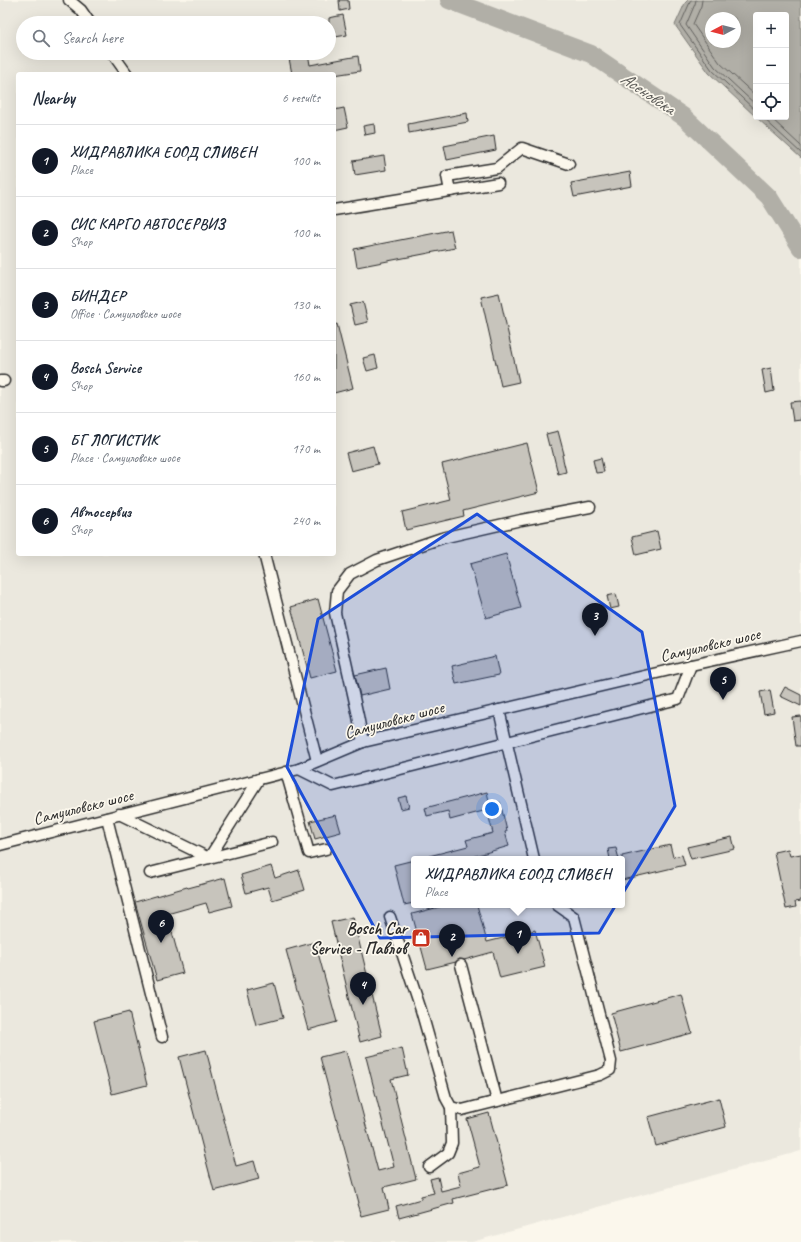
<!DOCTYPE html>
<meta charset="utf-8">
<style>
body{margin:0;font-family:Caveat,sans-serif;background:#f6f6f7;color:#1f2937}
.controls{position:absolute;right:12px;top:12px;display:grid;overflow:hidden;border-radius:4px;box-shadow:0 4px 16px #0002}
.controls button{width:36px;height:36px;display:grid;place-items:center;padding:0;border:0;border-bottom:1px solid #e0e1e3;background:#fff;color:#1f2937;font:20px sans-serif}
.compass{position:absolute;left:705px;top:12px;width:36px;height:36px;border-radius:50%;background:#fff;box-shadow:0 4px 16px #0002;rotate:263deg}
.you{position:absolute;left:492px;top:809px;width:14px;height:14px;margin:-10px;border:3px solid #fff;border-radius:50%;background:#1a73e8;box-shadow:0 0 0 6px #1a73e833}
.badge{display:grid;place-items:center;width:26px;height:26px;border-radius:50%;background:#111827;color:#fff;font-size:13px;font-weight:700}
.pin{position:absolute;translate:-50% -33px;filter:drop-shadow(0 1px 2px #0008)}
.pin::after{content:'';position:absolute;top:21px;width:14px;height:12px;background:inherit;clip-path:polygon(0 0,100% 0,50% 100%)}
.popup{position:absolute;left:411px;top:856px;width:214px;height:52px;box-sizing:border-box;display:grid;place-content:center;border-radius:4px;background:#fff;filter:drop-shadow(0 1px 3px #0005);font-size:13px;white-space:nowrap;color:#747a83}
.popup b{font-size:15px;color:#1f2937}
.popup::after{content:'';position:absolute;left:50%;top:100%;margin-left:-8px;border:8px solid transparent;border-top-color:#fff}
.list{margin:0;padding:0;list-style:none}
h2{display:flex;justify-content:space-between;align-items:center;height:52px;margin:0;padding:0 16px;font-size:17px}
h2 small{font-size:13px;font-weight:400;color:#747a83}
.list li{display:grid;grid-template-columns:26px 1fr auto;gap:12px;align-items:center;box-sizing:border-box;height:72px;padding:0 16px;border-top:1px solid #e0e1e3}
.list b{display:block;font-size:15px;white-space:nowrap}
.list p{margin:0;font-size:13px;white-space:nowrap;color:#747a83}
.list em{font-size:13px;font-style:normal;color:#747a83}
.icon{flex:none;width:22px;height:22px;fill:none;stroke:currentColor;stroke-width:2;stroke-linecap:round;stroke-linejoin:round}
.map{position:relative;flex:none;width:801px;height:1242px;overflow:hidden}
.search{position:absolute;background:#fff;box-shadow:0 4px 16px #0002;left:16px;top:16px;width:320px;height:44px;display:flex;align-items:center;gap:10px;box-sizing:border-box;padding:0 14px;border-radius:22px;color:#747a83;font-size:15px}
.panel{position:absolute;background:#fff;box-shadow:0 4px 16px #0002;left:16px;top:72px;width:320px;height:484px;border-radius:4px}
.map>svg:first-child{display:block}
.built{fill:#ebe8de;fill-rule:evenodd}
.water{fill:#b1afa7;stroke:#7b7a75;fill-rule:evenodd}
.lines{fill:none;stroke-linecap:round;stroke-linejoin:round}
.shore{stroke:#61605d;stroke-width:1}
.river{stroke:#b1afa7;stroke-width:18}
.building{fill:#c7c4bc;stroke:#2b2b2b}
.minor-casing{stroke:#2b2b2b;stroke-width:13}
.minor{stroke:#fbf7ec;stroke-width:10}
.marked{fill:#1d4ed8;fill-opacity:0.2;stroke:#1d4ed8;stroke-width:3;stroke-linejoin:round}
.labels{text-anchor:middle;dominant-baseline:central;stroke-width:3.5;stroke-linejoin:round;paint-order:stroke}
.street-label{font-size:17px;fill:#2b2b2b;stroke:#fbf7ec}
.poi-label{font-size:17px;font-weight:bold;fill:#2b2b2b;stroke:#fbf7ec;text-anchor:end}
.water-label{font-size:18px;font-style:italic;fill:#5a5956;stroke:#fbf7ec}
</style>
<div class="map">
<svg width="801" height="1242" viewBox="0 0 801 1242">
<rect width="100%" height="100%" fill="#fbf7ec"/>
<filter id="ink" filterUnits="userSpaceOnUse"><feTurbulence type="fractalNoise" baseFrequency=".025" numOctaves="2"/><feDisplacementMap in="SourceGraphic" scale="8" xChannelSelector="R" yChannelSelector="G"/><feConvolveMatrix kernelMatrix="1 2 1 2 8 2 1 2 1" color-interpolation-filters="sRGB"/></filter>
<g filter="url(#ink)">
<path class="built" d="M0 0H801V1151L472 1242H0ZM756 15H786V117H756ZM711 18H735V42H711ZM23 23H329V53H23ZM18 74H334V554H18ZM414 859H622V905H414Z"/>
<path class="water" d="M688 0H801V158L756 117H786V15H756V117L709 73 675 25 685 3ZM711 18H735V42H711Z"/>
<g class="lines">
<g class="shore">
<polyline points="691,0 680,25 712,70 756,111"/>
<polyline points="696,0 695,4 686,25 715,67 756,105"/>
<polyline points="702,0 701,6 693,24 720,63 756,96"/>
<polyline points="762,117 801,153"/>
<polyline points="770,117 801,146"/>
</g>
<polyline class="river" points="449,0 591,54 684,117 769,197 801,248"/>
</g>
<g class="building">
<polygon points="339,0 348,0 349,9 340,11"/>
<polygon points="343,15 347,35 329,38 329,18"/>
<polygon points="288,53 308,53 310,65 358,56 360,71 334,75 334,74 292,74"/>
<polygon points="344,108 348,127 334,130 334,110"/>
<polygon points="467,113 468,122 409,133 408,124"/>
<polygon points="374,124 375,133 365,135 363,126"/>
<polygon points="494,136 496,150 447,160 444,146"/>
<polygon points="384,156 386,170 355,175 353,161"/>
<polygon points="630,172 632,186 574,197 571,183"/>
<polygon points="451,230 455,248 357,267 354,249"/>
<polygon points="499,293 519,382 501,386 481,297"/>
<polygon points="363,302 368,322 355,325 350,305"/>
<polygon points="337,324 353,388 334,393 334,325"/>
<polygon points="375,355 378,368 367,371 363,358"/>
<polygon points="771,368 774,391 766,393 762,370"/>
<polygon points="801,401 801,420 793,421 790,402"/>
<polygon points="558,431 564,454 562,455 566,472 558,474 551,445 549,446 546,434"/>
<polygon points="527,443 539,492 463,511 464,516 406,530 402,512 451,500 442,464"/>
<polygon points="373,446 378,464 351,471 346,453"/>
<polygon points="601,458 604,472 596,473 593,460"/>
<polygon points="657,531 661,549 636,555 632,537"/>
<polygon points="506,554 521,608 486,618 470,564"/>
<polygon points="616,594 619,607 610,609 607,596"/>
<polygon points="318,599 337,671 310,678 291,607"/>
<polygon points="495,656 499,675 456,684 452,666"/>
<polygon points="386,668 390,689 360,696 355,675"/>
<polygon points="785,687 801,695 801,706 780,696"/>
<polygon points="770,690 774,712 764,714 760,692"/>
<polygon points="801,716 801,746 796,746 792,717"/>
<polygon points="487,792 490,805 500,802 507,831 505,832 509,846 465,859 429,859 429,856 468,846 466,840 493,833 487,810 450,820 448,811 427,816 425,808"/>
<polygon points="406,796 409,807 401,809 398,798"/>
<polygon points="336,815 341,832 315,839 310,821"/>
<polygon points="732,837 735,849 691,859 687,847"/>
<polygon points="670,845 673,857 682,855 685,865 622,880 622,856"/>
<polygon points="616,848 619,859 610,859 608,849"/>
<polygon points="788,849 790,856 801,854 801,901 795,902 796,907 786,909 774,852"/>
<polygon points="414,860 414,903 404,905 394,865"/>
<polygon points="271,866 275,878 299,870 305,890 272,900 268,887 246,893 241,875"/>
<polygon points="225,878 232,906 209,912 206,903 167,914 183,973 157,980 135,902 187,887 188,888"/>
<polygon points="447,905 477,905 487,942 535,930 545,967 500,978 493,952 464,960 459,959 456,962 427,969 412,914"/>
<polygon points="353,917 382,1036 360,1042 331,922"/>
<polygon points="315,942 337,1022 308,1030 286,950"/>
<polygon points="274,983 283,1018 256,1025 247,990"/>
<polygon points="681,994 692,1033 621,1052 611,1013"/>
<polygon points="129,1012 147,1085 112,1094 94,1021"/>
<polygon points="402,1048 408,1075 391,1079 416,1179 384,1187 389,1209 361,1216 357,1204 359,1203 320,1057 346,1051 378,1171 394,1167 366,1057"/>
<polygon points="206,1050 236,1166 254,1161 259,1179 214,1191 179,1057"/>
<polygon points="719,1098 726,1127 656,1146 648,1117"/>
<polygon points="489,1113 508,1185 453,1199 454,1203 399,1218 396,1206 421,1199 421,1196 434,1193 430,1179 438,1177 441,1191 461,1186 458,1173 480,1167 467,1119"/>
</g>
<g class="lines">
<g class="minor-casing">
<g id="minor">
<polyline points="69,0 81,10 90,23"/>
<polyline points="112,53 127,74"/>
<polyline points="450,191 447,176 497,168 522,148 569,164"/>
<polyline points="334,210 498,183"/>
<polyline points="0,381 4,381"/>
<polyline points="264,554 317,761"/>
<polyline points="499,710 534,859"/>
<polyline points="363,742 358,716 335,613 337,591 350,574 377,560 442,538 521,520 590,507"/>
<polyline points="299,769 333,786 678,699 691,665"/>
<polyline points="286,772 309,853 326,849"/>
<polyline points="119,814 209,858 259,779"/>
<polyline points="107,818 162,1037"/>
<polyline points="0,845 299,769 363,742 691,665 801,641"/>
<polyline points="150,873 272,842"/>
<polyline points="390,917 421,1010 446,1098 451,1107 462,1110 600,1075 610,1070 611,1061 574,917 557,905"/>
<polyline points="461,965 497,1101"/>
<polyline points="429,1167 448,1153 452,1143 451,1107"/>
</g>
</g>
<use href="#minor" class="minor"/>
</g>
</g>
<path class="marked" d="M477 514 642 632 675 806 599 933 380 938 287 767 318 619Z"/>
<defs>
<g id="shop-square" transform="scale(1)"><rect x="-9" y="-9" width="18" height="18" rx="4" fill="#c8321e" stroke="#fbf7ec"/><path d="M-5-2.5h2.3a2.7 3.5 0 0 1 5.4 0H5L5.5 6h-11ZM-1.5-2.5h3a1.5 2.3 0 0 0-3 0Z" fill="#fff"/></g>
</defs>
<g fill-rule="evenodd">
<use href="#shop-square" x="421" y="938"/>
</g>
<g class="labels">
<g class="street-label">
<text transform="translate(710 645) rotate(-13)">Самуиловско шосе</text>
<text transform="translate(394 720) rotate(-15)">Самуиловско шосе</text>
<text transform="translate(83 807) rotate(-14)">Самуиловско шосе</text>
</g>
<g class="poi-label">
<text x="407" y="928">Bosch Car<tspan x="407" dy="20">Service - Павлов</tspan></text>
</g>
<g class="water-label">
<text transform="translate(648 93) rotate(34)">Асеновска</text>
</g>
</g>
</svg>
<div class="controls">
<button>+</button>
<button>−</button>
<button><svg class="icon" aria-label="locate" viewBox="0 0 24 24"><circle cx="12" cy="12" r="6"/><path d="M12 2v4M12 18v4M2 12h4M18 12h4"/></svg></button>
</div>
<svg class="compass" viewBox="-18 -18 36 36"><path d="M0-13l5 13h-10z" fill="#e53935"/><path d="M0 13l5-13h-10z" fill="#747a83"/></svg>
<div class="you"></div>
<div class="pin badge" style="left:518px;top:954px">1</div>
<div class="popup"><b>ХИДРАВЛИКА ЕООД СЛИВЕН</b>Place</div>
<div class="pin badge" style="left:452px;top:957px">2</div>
<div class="pin badge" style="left:595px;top:636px">3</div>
<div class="pin badge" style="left:363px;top:1005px">4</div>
<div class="pin badge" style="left:723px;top:700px">5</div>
<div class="pin badge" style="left:161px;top:943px">6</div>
<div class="search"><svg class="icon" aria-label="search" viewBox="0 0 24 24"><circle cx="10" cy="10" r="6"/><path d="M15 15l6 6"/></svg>Search here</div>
<section class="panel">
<h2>Nearby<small>6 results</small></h2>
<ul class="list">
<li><span class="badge">1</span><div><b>ХИДРАВЛИКА ЕООД СЛИВЕН</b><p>Place</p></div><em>100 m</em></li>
<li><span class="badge">2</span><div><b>СИС КАРГО АВТОСЕРВИЗ</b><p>Shop</p></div><em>100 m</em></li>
<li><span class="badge">3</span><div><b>БИНДЕР</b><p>Office · Самуиловско шосе</p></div><em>130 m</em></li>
<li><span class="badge">4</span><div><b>Bosch Service</b><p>Shop</p></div><em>160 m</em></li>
<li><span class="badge">5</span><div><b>БГ ЛОГИСТИК</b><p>Place · Самуиловско шосе</p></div><em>170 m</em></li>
<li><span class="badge">6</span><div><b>Автосервиз</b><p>Shop</p></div><em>240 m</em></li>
</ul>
</section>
</div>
